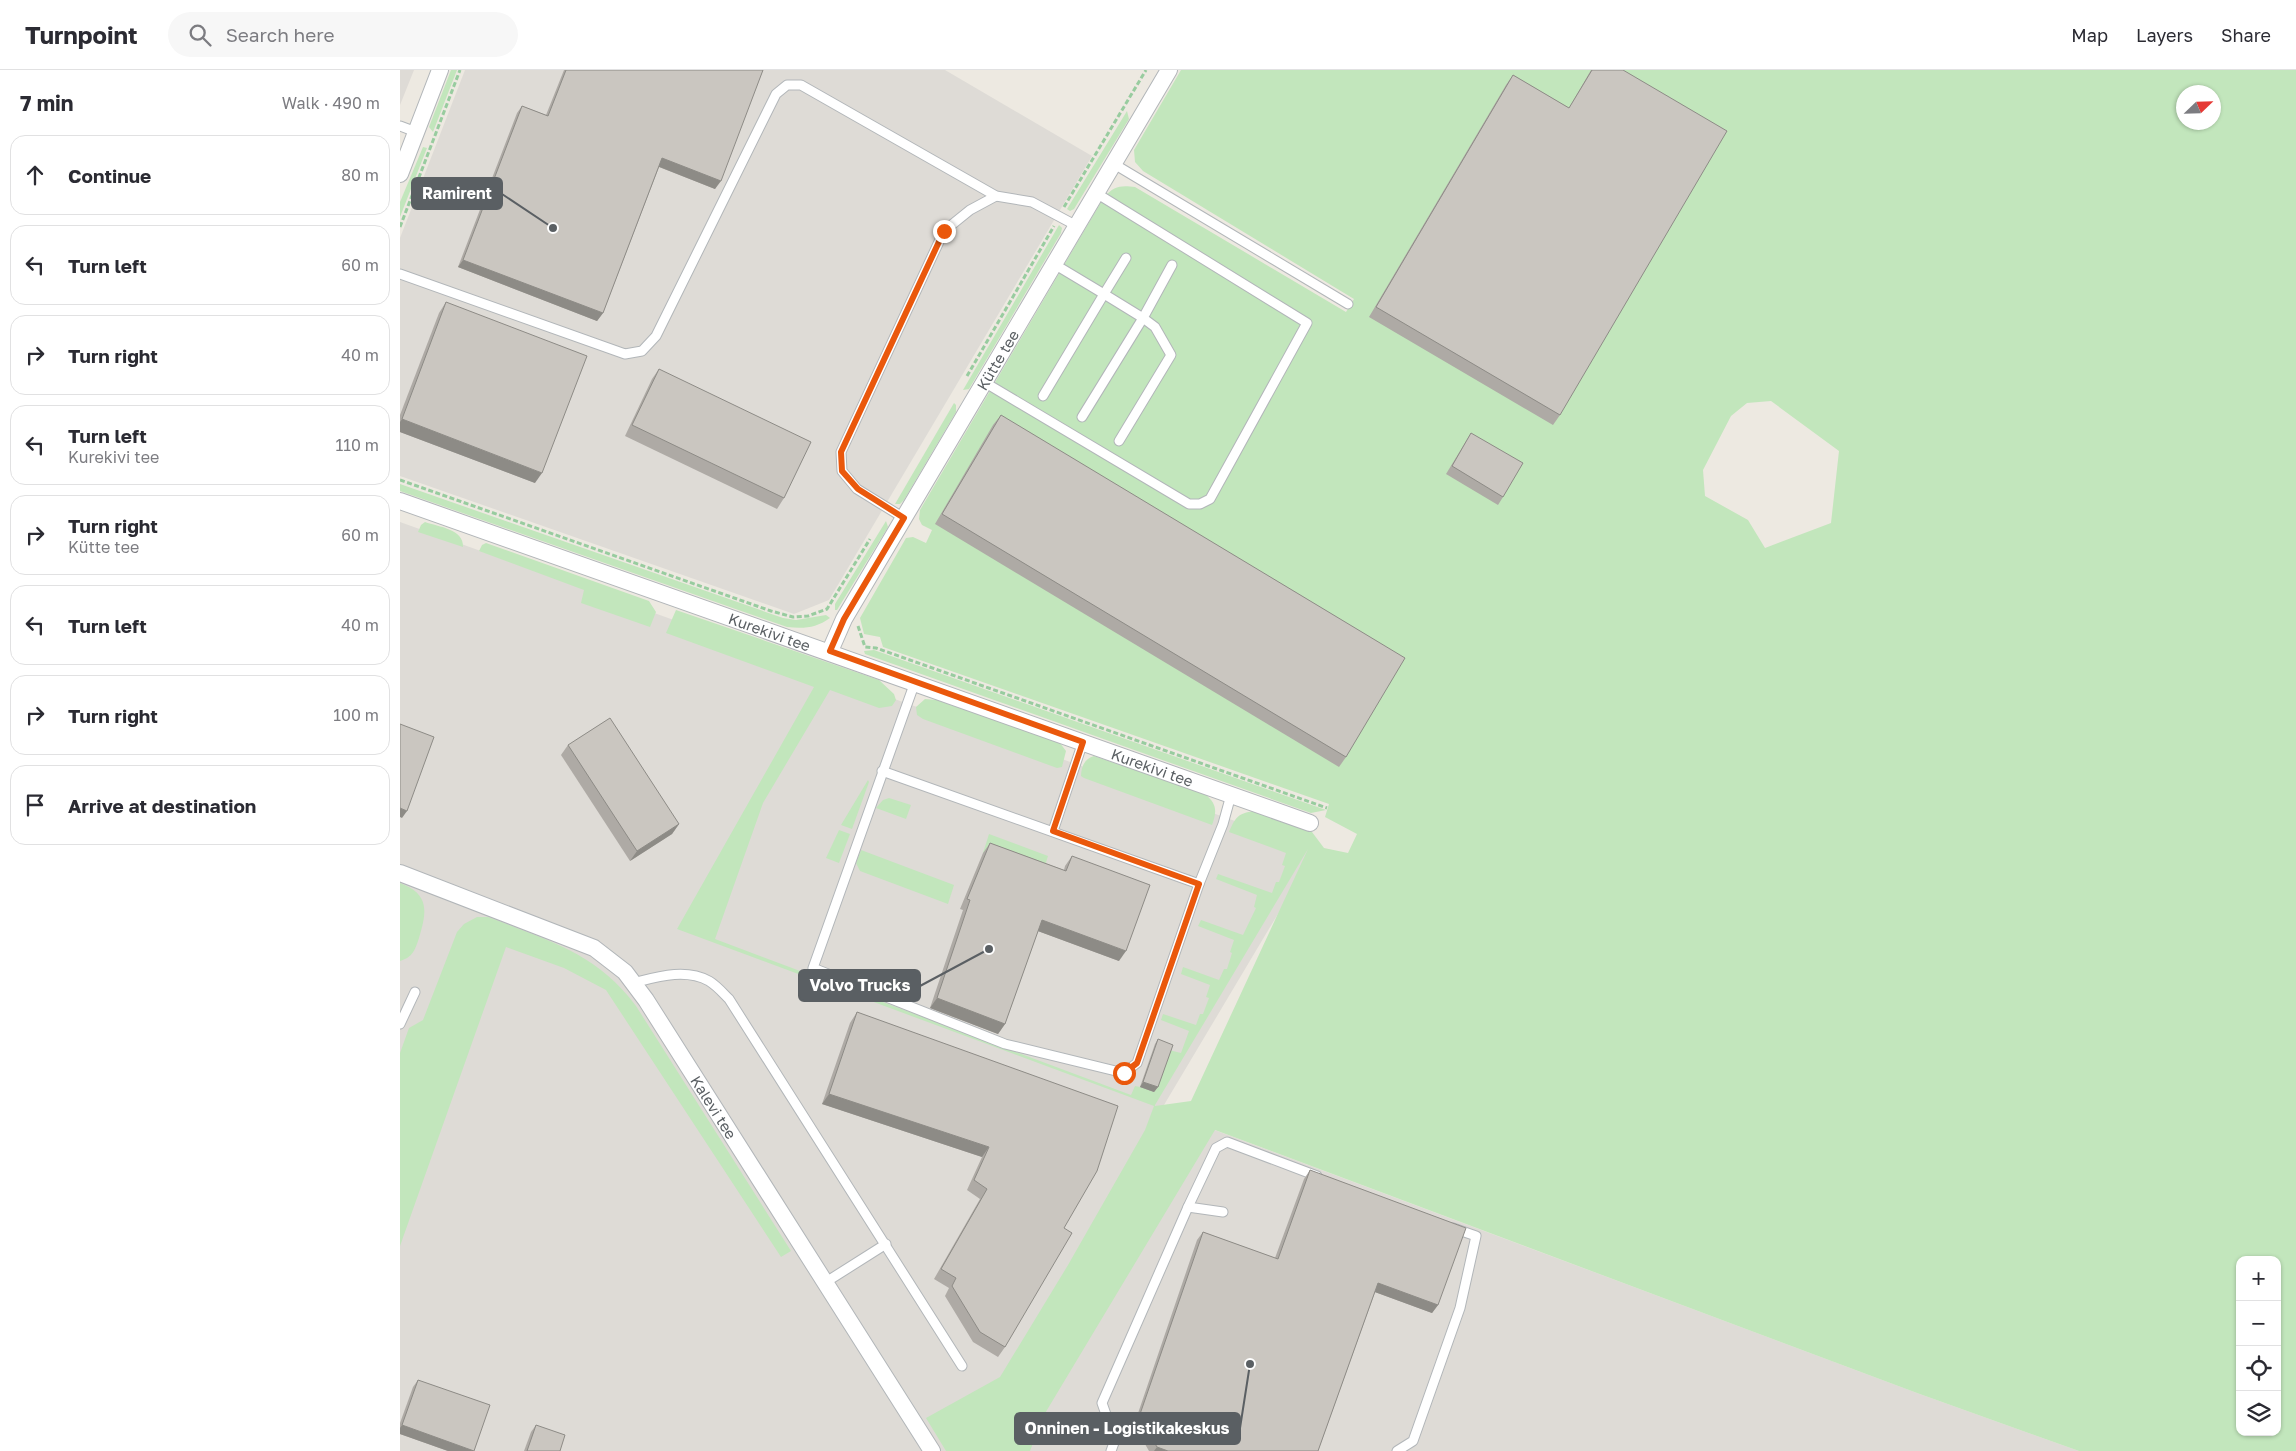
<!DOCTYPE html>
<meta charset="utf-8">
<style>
body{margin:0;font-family:"Golos Text",sans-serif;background:#f7f7f7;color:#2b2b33}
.controls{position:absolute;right:15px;bottom:15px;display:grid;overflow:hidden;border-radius:10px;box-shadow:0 1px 4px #0004}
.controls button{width:45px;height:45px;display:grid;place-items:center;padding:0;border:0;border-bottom:1px solid #e1e1e2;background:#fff;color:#2b2b33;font:25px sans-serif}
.compass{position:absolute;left:1776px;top:15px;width:45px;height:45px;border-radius:50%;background:#fff;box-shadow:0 1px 4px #0004;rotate:67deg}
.stop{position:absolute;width:15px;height:15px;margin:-11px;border:4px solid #ea580c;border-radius:50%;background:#fff}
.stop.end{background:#ea580c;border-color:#fff;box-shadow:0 1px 5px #0008}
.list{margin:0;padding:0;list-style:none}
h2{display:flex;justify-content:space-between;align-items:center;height:65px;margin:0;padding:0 20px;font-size:21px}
h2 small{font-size:16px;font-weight:400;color:#7c7c81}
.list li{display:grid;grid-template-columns:32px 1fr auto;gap:15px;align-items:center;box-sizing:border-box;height:80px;margin:0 10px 10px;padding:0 10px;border:1px solid #e1e1e2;border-radius:15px}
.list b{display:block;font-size:19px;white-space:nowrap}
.list p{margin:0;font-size:16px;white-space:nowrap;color:#7c7c81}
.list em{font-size:16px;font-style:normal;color:#7c7c81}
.icon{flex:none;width:28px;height:28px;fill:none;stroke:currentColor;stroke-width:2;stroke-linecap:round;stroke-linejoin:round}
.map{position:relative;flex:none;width:1896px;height:1381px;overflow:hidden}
header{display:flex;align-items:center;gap:30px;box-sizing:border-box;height:70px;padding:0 25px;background:#fff;border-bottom:1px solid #e1e1e2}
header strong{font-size:24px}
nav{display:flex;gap:28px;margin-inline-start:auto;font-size:18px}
.search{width:350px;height:45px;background:#f7f7f7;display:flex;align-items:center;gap:12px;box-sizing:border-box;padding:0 18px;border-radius:28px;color:#7c7c81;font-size:19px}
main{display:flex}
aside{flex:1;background:#fff}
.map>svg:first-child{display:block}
.industrial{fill:#dedbd6}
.green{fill:#c2e6bc;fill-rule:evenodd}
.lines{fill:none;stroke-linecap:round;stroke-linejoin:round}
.lane-casing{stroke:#b2b6b9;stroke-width:11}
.street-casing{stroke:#b2b6b9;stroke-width:18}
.path{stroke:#98cc9f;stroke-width:3;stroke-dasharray:5 2.5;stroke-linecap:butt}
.lane{stroke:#fff;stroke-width:9}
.street{stroke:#fff;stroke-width:16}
.wall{fill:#aeaaa5}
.shaded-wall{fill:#8d8b86}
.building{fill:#cac6c0;stroke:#8d8b86}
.route{stroke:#ea580c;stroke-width:6}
.labels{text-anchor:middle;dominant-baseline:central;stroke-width:5;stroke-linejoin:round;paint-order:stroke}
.street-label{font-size:15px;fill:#5a5f63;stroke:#fff}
.leader{fill:none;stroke:#5a5f63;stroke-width:2}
.callout-dot{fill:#5a5f63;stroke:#fff;stroke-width:2}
.callout{fill:#5a5f63;stroke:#5a5f63;stroke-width:2}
.callout-label{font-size:16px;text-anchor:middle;font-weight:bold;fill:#fff}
</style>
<header>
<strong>Turnpoint</strong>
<div class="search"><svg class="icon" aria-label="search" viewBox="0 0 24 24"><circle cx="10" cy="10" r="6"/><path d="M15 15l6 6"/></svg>Search here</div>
<nav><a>Map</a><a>Layers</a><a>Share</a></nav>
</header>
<main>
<aside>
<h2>7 min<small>Walk · 490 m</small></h2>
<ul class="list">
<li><svg class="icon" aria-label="ahead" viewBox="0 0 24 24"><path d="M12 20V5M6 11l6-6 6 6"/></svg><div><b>Continue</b></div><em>80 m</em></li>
<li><svg class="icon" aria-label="left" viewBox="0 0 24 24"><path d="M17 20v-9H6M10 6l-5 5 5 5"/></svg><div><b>Turn left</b></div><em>60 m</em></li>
<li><svg class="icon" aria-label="right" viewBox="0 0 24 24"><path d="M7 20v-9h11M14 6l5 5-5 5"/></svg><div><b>Turn right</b></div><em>40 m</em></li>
<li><svg class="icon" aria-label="left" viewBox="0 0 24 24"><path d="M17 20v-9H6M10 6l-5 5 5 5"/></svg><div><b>Turn left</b><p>Kurekivi tee</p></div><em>110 m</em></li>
<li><svg class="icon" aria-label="right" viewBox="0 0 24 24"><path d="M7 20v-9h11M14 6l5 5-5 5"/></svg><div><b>Turn right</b><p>Kütte tee</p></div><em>60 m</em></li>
<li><svg class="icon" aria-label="left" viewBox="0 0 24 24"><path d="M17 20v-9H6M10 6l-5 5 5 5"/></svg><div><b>Turn left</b></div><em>40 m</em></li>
<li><svg class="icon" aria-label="right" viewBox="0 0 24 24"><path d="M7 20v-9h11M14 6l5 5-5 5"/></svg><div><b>Turn right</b></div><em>100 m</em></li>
<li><svg class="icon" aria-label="arrive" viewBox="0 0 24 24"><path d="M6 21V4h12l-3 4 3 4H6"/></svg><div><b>Arrive at destination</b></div></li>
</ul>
</aside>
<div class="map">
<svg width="1896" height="1381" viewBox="0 0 1896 1381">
<rect width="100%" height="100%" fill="#ede9e1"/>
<g class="industrial">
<polygon points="0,0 14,0 0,35"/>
<polygon points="65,0 545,0 692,86 429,530 394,544 0,406 0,168"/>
<polygon points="0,452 916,780 761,1040 1517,1323 1679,1381 0,1381"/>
</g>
<g class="green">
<polygon points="51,0 57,0 33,62 29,57"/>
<path d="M781 0H1896V1381H1679L1517 1323 815 1060 644 1345 630 1381H546L526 1348 600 1307 668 1195 745 1060 754 1036 277 859 414 617 266 563 276 540 479 610 494 624 496 630 492 636 479 638 430 620 363 733 315 869 731 1025 735 1016 740 1017 769 980 781 983 789 961 761 950 763 944 796 955 800 944H803L809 928 806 927 810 915 781 904 783 897 819 910 824 899H827L832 883 830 882 834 870 798 856 801 850 843 865 856 838 854 837 857 825 816 809 818 804 872 823 876 812H879L885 796 882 795 886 783 829 762C835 748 838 743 854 741L912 762 924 778 948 783 957 764 925 747 929 734 483 577 480 567 464 564 460 548 506 468 513 467 526 473 532 460 522 455 519 449 520 440 704 127C714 116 721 115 735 117L946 242 954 229 743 101 735 92 734 80ZM1784 22H1814V52H1784ZM1371 331 1439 381 1431 453 1365 478 1348 450 1305 426 1303 400 1331 346 1347 333ZM908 779 791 1031 755 1036V1035ZM1840 1190H1877V1362H1840Z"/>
<polygon points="727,41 729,49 674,139 670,141 667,139"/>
<polygon points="23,77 27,78 0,147 0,132"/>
<polygon points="659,155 662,158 661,163 569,319 563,320"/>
<polygon points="554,333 556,335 556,342 504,430 500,434 495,434"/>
<path d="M0 414 383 548 396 550 426 545 430 548C416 558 404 559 387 557L0 421Z"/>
<polygon points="486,451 488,457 437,540 435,540 435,534"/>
<path d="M25 452C39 457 64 459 63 477L18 462 21 455Z"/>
<polygon points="86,473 249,531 256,542 250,557 181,533 184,520 79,481 82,475"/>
<polygon points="474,580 926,740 911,743 465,584 464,581"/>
<polygon points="525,629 537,630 660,673 666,681 662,697 657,698 523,649 517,645 516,637"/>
<path d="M694 686 805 724C817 734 817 741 812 755L684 708 681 706C681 697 685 688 694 686Z"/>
<polygon points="468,710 469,712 452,759 441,755"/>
<polygon points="489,728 511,735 506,749 476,738 483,730"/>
<polygon points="439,760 450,764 439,793 426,788"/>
<polygon points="589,764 648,786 642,805 583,783"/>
<polygon points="461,780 554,815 548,834 460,801 456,793"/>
<path d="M0 813C30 824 27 842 19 868 15 880 13 887 0 891Z"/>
<path d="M77 847H88L99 851C154 873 198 885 236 936L391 1181 381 1187 206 920 164 898 106 877 0 1176V983L9 958 23 950 57 862 64 854Z"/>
</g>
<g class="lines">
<g class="lane-casing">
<g id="lane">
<polyline points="0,56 16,62"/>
<polyline points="714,94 948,234"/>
<polyline points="0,204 225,284 242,281 256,266 376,24 387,15 401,15 596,126 632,132 677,156"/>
<polyline points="584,312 789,434 800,434 810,429 907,253 696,123"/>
<polyline points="643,326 704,224 654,194"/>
<polyline points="682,347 743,248 704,224 726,188"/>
<polyline points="719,371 771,285 755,257 743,248 772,195"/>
<polyline points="504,448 457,419 442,401 441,382 544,161 570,140 596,126"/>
<polyline points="515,612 413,898 605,974 724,1003 737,993 799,814 823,754 831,725"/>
<polyline points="482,701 799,814"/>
<polyline points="653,761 683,672"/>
<path d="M233 913C257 907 285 898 309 911 316 915 323 923 329 929L562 1296"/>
<polyline points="0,954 15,922"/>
<polyline points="788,1137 816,1078 827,1072 917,1106"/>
<polyline points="426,1212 486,1174"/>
<polyline points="711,1381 715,1370 702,1333 788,1137 823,1142"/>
<polyline points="997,1381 1013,1371 1060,1238 1076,1166 1053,1158"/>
</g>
</g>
<g class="street-casing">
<g id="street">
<polyline points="0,104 40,0"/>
<path id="s1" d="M0 431 910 753"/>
<path id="s2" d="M430 581 444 549 769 0"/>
<path id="s3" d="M0 803 194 878 225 902 246 930 532 1381"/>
</g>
</g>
<g class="path">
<polyline points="664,137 746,0"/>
<polyline points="0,157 60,0"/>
<polyline points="567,306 654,156"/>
<polyline points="0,410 371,541 393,547 408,546 427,539 470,469"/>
<polyline points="458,556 465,577 476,578 927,738"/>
</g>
<use href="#lane" class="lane"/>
<use href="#street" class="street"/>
</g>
<g class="wall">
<polygon points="164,0 363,0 315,119 259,97 203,243 197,251 58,197 117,43 122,36 146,45"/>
<polygon points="1191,0 1223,0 1160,345 1153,355 969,247 1106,15 1113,5 1169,38"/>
<polygon points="46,232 135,413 0,362 0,345 39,243"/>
<polygon points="259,299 384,428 377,439 225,366 252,309"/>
<polygon points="601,345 946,687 939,697 535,454 593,355"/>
<polygon points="1071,363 1103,427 1098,435 1046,404"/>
<polygon points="168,675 279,754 272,764 230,791 161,685"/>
<polygon points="590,773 664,800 665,796 672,786 719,891 638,861 605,954 598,964 530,938 563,840 560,839 583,783"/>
<polygon points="457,942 664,1158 605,1277 598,1287 573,1272 545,1226 549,1218 534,1209 580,1129 567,1120 582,1087 422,1034 450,953"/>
<polygon points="758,969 758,1017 754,1022 740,1017 755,974"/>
<polygon points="910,1100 1038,1235 1032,1243 975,1222 918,1381 749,1381 734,1355 797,1170 803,1162 875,1188 904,1109"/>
<polygon points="18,1310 74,1381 48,1381 0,1364 0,1353 13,1317"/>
<polygon points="136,1355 160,1381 124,1381 131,1362"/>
</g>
<g class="shaded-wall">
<polygon points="262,88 321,111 315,119 257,96"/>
<polygon points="63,190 203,243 197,251 58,197"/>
<polygon points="2,349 142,403 135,413 0,362 0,352"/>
<polygon points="0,738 7,741 2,748 0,747"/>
<polygon points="279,754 272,764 230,791 237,781"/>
<polygon points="642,850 726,881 719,891 635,860"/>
<polygon points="537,928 605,954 598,964 530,938"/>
<polygon points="743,1012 758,1017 754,1022 740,1017"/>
<polygon points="429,1024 589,1077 582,1087 422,1034"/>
<polygon points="978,1213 1038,1235 1032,1243 972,1221"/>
<polygon points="2,1355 74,1381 48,1381 0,1364 0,1358"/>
<polygon points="757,1377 768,1381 754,1381"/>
</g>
<g class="building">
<polygon points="166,0 363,0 321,111 262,88 203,243 63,190 122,36 148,46"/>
<polygon points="1192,0 1223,0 1327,61 1160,345 976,237 1113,5 1169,38"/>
<polygon points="46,232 187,286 142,403 2,349"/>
<polygon points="259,299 411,372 384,428 232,355"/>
<polygon points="601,345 1005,588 946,687 542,444"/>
<polygon points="1071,363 1123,393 1103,427 1052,396"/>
<polygon points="210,648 279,754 237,781 168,675"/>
<polygon points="0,654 34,667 7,741 0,738"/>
<polygon points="590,773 666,801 672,786 750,815 726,881 642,850 605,954 537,928 570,830 567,829"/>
<polygon points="457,942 718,1036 697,1101 664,1158 672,1163 605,1277 580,1262 552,1216 556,1208 541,1199 587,1119 574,1110 589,1077 429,1024"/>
<polygon points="758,969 773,975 758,1017 743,1012"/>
<polygon points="910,1100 1066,1158 1038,1235 978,1213 918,1381 768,1381 757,1377 739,1347 803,1162 878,1189"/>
<polygon points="18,1310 90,1335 74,1381 2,1355"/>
<polygon points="136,1355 165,1365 160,1381 127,1381"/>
</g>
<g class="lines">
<polyline class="route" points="544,161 441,382 442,401 458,419 504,448 444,549 430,581 683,672 653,761 799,814 737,993 724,1003"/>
</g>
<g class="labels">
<g class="street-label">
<text stroke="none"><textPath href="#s2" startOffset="336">Kütte tee</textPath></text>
<text stroke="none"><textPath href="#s1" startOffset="392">Kurekivi tee</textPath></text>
<text stroke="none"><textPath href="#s1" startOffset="798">Kurekivi tee</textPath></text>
<text stroke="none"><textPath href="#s3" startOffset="409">Kalevi tee</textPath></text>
</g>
</g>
<path class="leader" d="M153 158L102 124M589 879L520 916M850 1294L840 1358"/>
<g class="callout-dot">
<circle cx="153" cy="158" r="5"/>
<circle cx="589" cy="879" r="5"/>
<circle cx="850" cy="1294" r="5"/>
</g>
<g class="callout">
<rect x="12" y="108" width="90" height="31" rx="5"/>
<rect x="399" y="900" width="121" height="31" rx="5"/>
<rect x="615" y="1343" width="225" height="31" rx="5"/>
</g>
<g class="callout-label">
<text x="57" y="129">Ramirent</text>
<text x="460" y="921">Volvo Trucks</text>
<text x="727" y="1364">Onninen - Logistikakeskus</text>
</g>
</svg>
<div class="controls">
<button>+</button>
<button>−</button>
<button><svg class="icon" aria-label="locate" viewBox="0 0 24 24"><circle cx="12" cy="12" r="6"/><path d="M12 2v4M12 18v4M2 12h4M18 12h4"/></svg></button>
<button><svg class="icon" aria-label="layers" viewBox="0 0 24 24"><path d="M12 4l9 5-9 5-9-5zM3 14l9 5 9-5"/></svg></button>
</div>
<svg class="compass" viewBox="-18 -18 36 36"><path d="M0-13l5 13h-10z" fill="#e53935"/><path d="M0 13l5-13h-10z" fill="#7c7c81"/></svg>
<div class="stop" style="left:724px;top:1003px"></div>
<div class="stop end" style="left:544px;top:161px"></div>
</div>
</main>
